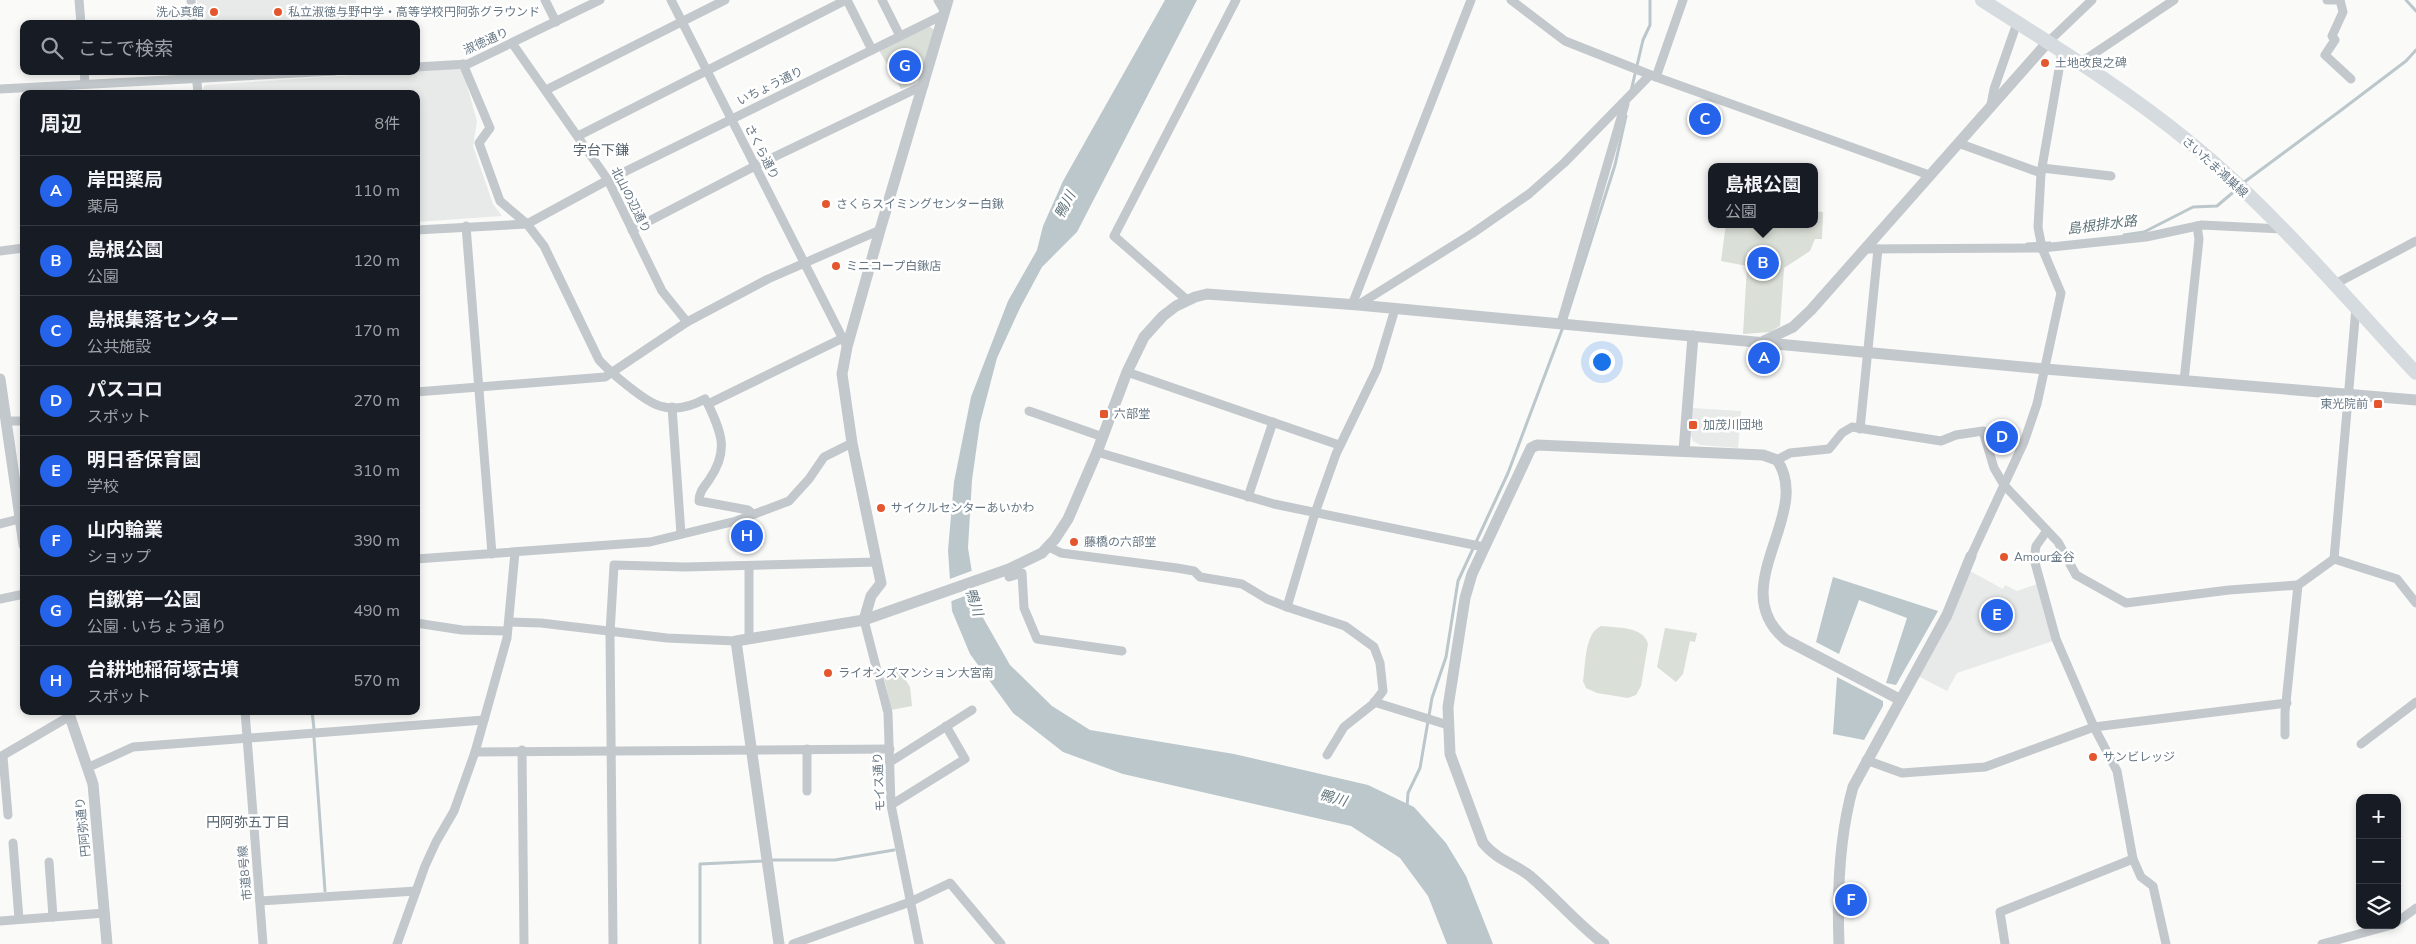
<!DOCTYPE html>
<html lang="ja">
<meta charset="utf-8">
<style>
body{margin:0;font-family:"Nunito Sans","Noto Sans JP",sans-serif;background:#242831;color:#f1f3f6}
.controls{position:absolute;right:15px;bottom:15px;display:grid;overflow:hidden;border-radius:10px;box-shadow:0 2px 8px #0003}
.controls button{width:45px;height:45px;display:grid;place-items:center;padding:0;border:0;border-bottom:1px solid #363941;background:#171b24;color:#f1f3f6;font:25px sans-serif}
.you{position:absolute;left:1601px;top:361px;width:18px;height:18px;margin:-12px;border:4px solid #fff;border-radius:50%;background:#1a73e8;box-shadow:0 0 0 8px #1a73e833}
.badge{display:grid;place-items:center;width:32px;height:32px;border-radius:50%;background:#2563eb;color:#fff;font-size:16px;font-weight:700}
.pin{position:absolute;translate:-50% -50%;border:2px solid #fff;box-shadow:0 1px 5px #0006}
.popup{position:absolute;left:1708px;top:163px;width:110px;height:65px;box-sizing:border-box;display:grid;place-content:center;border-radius:10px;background:#171b24;filter:drop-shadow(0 1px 4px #0005);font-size:16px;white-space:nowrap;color:#9ea1a6}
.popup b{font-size:19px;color:#f1f3f6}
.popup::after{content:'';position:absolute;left:50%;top:100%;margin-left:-10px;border:10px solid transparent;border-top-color:#171b24}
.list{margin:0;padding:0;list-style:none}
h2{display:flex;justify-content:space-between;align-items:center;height:65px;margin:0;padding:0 20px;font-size:21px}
h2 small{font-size:16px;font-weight:400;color:#9ea1a6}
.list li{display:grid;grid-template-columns:32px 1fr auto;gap:15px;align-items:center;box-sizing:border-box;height:70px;padding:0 20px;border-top:1px solid #363941}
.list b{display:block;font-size:19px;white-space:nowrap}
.list p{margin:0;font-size:16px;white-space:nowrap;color:#9ea1a6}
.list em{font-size:16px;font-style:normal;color:#9ea1a6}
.icon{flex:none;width:28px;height:28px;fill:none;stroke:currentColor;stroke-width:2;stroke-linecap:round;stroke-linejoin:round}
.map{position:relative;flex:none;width:2416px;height:944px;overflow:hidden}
.search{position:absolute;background:#171b24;box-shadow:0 2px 8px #0003;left:20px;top:20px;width:400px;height:55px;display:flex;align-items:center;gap:12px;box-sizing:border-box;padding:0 18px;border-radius:10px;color:#9ea1a6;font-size:19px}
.panel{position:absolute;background:#171b24;box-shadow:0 2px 8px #0003;left:20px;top:90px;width:400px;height:625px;border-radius:10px}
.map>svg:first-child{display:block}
.built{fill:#e8e9e9}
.green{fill:#dadfd7}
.water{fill:#bbc7cb}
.pier{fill:#fafaf8}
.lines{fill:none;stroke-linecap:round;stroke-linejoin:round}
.stream{stroke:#bbc7cb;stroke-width:3}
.minor{stroke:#c3c8cc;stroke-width:9}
.tertiary{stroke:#c3c8cc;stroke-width:11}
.primary{stroke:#d6dbdf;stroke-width:14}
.poi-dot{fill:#e4572e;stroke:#fff;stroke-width:2}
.labels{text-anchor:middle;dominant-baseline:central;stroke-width:5;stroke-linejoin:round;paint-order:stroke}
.poi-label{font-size:12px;fill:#657683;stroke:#fff;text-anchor:start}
.street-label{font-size:12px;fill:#657683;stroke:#fff}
.neighbourhood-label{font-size:14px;fill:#57646e;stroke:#fff}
.water-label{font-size:14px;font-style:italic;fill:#60757c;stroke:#fff}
</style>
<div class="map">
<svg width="2416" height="944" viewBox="0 0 2416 944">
<rect width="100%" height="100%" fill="#fafaf8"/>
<g class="built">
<polygon points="197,0 356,0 358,24 200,24"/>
<polygon points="462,68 477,121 473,146 493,204 502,216 416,222 416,94 203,94 203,89 205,85"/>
<polygon points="1692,408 1741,411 1738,448 1700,445 1693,441 1691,436"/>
<polygon points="1970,571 2003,589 2005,585 2017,591 2037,584 2056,640 1957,673 1947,691 1916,675"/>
</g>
<g class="green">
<polygon points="928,25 934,30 918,83 901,89 879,50"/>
<polygon points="1814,211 1823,212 1822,239 1815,239 1810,251 1784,268 1780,326 1770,332 1743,334 1747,266 1721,261 1726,224 1814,224"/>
<path d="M1601 626C1616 628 1644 626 1648 644L1641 686 1636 695 1628 698 1597 693 1586 688 1583 681C1586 664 1584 634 1601 626Z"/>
<polygon points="1665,628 1697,633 1695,642 1690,641 1683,674 1676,682 1657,667"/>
<polygon points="899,669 910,687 912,706 891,710 883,672"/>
</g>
<g class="water">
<polygon points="1165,0 1197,0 1077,232 1042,267 1020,308 997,358 980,423 972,480 968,548 978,609 1010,665 1052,706 1090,730 1234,754 1368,785 1414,807 1446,843 1466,876 1493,944 1447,944 1428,896 1400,858 1351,826 1123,774 1063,752 1013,713 970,654 952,611 948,550 954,482 971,397 1008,301 1037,250 1043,226 1063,181"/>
<polygon points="1833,577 1938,611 1896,685 1886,683 1907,618 1859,600 1839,654 1816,642"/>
<polygon points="1837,677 1883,701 1883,706 1864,740 1833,734"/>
</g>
<polygon class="pier" points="974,570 978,591 949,602 947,580"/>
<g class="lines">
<g class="stream">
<polyline points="2406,0 2416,11"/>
<polyline points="1631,91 1643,40 1650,25 1650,0"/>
<polyline points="2243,183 2340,111 2406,61 2416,50"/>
<polyline points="2124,235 2144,232 2193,207 2217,206 2237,189"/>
<polyline points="2027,244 2050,243"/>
<polyline points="1566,319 1615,165 1626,116"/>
<polyline points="312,711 314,729"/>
<polyline points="314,738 325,891"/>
<polyline points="1407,807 1408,793 1420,768 1432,698 1446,657 1458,581 1508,473 1563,327"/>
<polyline points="770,860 835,860 894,850"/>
<polyline points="700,944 700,864 764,861"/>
</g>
<g class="minor">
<polyline points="79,0 81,24"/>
<polyline points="191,0 193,24"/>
<polyline points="545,0 556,22"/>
<polyline points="671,0 845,343"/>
<polyline points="847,0 872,50"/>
<polyline points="882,0 900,36"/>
<polyline points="938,0 945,12"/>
<polyline points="1511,0 1565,41 1656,77 1929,175"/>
<polyline points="2327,0 2337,0"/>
<polyline points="2340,0 2343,12 2332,36 2335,40 2325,55 2351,79"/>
<polyline points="512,43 608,180 662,291 687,322"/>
<polyline points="2047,43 2092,0"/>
<polyline points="2080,63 2174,0"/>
<path d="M463 64 490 128 479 143 500 201 527 224 544 246 599 360C610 372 645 402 660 406 676 411 692 406 705 399L708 404 843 338"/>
<polyline points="416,67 468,64 600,0"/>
<polyline points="84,71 85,83"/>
<polyline points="196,71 198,94"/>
<polyline points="1656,77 1683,0"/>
<polyline points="0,89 335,71"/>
<polyline points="546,90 725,0"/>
<polyline points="1991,105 1994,89 2017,23"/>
<polyline points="578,136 846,0"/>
<polyline points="1958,143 2041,173"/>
<polyline points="2042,168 2111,176"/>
<polyline points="466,226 492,554"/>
<polyline points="416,230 527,224 608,180 943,15"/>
<polyline points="632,230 755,166 924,85"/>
<polyline points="1865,249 2042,248 2146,237 2202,225 2282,229"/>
<polyline points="0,251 24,248"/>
<polyline points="2335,284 2416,241"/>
<polyline points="1187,300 1114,236 1236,0"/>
<polyline points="1352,305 1471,0"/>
<polyline points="1358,305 1473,233 1529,194 1564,163 1650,75"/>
<polyline points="1561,323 1625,104"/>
<polyline points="1127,372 1339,445"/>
<polyline points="2184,381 2199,239 2197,226"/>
<polyline points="416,392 605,377 687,322 768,279 880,230"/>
<path d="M708 404C722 434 729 451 709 480 704 487 699 492 699 501L748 510 753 514"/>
<polyline points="672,407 681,534"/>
<polyline points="1029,411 1103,437"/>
<polyline points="7,421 24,421"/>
<polyline points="1860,429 1878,249"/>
<polyline points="1097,452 1274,504 1484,547"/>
<polyline points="1777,460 1790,453 1829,449 1842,433 1852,427 1941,441 1956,435 1983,431 1994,468 2004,485 2058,542 2076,575 2126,603 2229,590 2298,585"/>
<polyline points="1248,497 1273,422"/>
<polyline points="0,524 19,519"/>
<polyline points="2046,532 2036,546 2034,559 2056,639 2094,727 2117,771 2133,859 2141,877 2153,886 2166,944"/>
<polyline points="1049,547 1061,553 1177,568 1194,571 1200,577 1242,584 1267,599 1287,607 1345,626 1374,647 1380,663 1383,691 1373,704 1344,727 1327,755"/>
<polyline points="1971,556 2024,442 2037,404 2061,293 2042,248 2038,227 2041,173 2062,52"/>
<polyline points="416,559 650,542 736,521 789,501 809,479 824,457 852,443"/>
<polyline points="2334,559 2397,579 2416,603"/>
<polyline points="749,566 749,638"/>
<polyline points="1009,577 1022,573 1024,608 1037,639 1122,651"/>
<polyline points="0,599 24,594"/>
<polyline points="1287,607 1315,513 1336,454 1377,369 1395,309"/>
<polyline points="864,620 888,713 891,805 919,944"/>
<polyline points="509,622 541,623 667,638 736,641"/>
<polyline points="416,623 462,630 507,631"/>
<polyline points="1374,702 1448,725"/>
<polyline points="245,711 263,944"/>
<polyline points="2285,735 2285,712 2298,585 2334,559 2356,308"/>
<polyline points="2361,744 2416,702"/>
<polyline points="522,750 524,944"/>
<polyline points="475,752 890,749"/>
<polyline points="0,757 70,716"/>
<polyline points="3,757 8,815"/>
<polyline points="1866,760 1902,773 1985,767 2094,727 2287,703"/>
<polyline points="890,762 972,710"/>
<polyline points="89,767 133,747 484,720"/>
<polyline points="807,791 807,749"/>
<polyline points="891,805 965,759 946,726"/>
<polyline points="13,843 19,919"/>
<polyline points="49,862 53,917"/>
<polyline points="260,901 416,891"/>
<polyline points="0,921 105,913"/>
<polyline points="2397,922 2416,908"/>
<polyline points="397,944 425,866 436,842 454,811 475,752 507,638 515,552"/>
<polyline points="613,944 610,633 614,565 685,567 877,562"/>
<polyline points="793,944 910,902 950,883 1001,944"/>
<polyline points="2005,944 2000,912 2133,859"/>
<polyline points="2322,944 2392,925"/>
</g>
<g class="tertiary">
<polyline points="1764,341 1793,327 1811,310 2047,43"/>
<polyline points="0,379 24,545"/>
<polyline points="1684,451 1693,336"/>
<polyline points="864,620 871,596 881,583 852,443 842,374 847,347 880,230 948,0"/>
<polyline points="68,711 93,784 107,944"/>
<polyline points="779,944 736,641 864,620 1009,569 1042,553 1055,539 1068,519 1097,452 1127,372 1144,337 1163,316 1176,306 1195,297 1207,294 1358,305 2045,369 2416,400"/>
<path d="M1604 944C1577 924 1556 898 1530 876 1514 863 1499 862 1483 843L1450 754 1448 707 1465 598 1472 574 1531 448 1537 445 1763 455 1777 460C1814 514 1723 588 1786 640L1899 699"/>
<path d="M1839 944C1837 892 1839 837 1853 787L1947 615 1971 556"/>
</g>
<path class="primary" d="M1982 0C2052 45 2123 88 2188 141 2272 209 2342 294 2416 373"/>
</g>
<g class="poi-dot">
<circle cx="214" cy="12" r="5"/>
<circle cx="278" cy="12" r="5"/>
<circle cx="2045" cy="63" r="5"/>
<circle cx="826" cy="204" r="5"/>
<circle cx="836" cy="266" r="5"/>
<rect x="2373" y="399" width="10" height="10" rx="2.5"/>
<rect x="1099" y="409" width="10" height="10" rx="2.5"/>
<rect x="1688" y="420" width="10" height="10" rx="2.5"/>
<circle cx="881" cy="508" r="5"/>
<circle cx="1074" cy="542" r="5"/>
<circle cx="2004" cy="557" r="5"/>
<circle cx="828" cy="673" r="5"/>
<circle cx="2093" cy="757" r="5"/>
</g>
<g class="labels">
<g class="poi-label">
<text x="204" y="12" text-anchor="end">洗心真館</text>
<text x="288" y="12">私立淑徳与野中学・高等学校円阿弥グラウンド</text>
<text x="2055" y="63">土地改良之碑</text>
<text x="836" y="204">さくらスイミングセンター白鍬</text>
<text x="846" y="266">ミニコープ白鍬店</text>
<text x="2368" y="404" text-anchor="end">東光院前</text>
<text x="1114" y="414">六部堂</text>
<text x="1703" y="425">加茂川団地</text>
<text x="891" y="508">サイクルセンターあいかわ</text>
<text x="1084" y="542">藤橋の六部堂</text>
<text x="2014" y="557">Amour金谷</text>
<text x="838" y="673">ライオンズマンション大宮南</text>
<text x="2103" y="757">サンビレッジ</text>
</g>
<g class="street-label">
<text transform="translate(486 41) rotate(-24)">淑徳通り</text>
<text transform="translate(770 86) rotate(-26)">いちょう通り</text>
<text transform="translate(762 152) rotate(63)">さくら通り</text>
<text transform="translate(2215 167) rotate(42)">さいたま鴻巣線</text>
<text transform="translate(631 200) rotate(63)">北山の辺通り</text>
<text transform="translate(879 782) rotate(-93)">モイス通り</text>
<text transform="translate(83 827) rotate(-96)">円阿弥通り</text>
<text transform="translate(245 873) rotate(-95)">市道8号線</text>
</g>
<g class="neighbourhood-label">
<text x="601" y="150">字台下鎌</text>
<text x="248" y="822">円阿弥五丁目</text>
</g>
<g class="water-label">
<text transform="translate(1065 205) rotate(-62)">鴨川</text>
<text transform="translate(2102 225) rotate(-7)">島根排水路</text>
<text transform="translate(974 602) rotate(72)">鴨川</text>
<text transform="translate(1333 798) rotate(16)">鴨川</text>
</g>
</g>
</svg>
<div class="controls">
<button>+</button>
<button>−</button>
<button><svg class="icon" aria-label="layers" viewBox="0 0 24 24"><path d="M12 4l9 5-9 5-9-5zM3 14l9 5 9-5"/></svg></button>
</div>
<div class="you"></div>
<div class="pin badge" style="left:1764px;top:358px">A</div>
<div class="pin badge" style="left:1763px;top:263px">B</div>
<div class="popup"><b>島根公園</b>公園</div>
<div class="pin badge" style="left:1705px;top:119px">C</div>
<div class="pin badge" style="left:2002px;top:437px">D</div>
<div class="pin badge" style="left:1997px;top:615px">E</div>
<div class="pin badge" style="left:1851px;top:900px">F</div>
<div class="pin badge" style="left:905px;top:66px">G</div>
<div class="pin badge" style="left:747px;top:536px">H</div>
<div class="search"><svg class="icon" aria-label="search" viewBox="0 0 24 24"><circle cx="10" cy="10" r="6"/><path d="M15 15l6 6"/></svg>ここで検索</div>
<section class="panel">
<h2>周辺<small>8件</small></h2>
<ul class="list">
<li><span class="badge">A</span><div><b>岸田薬局</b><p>薬局</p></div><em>110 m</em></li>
<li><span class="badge">B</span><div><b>島根公園</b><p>公園</p></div><em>120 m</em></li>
<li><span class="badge">C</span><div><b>島根集落センター</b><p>公共施設</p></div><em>170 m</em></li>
<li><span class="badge">D</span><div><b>パスコロ</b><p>スポット</p></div><em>270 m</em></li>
<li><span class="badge">E</span><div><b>明日香保育園</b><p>学校</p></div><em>310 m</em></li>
<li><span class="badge">F</span><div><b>山内輪業</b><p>ショップ</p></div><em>390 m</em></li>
<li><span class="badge">G</span><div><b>白鍬第一公園</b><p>公園 · いちょう通り</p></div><em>490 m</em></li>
<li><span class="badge">H</span><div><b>台耕地稲荷塚古墳</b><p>スポット</p></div><em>570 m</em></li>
</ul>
</section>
</div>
